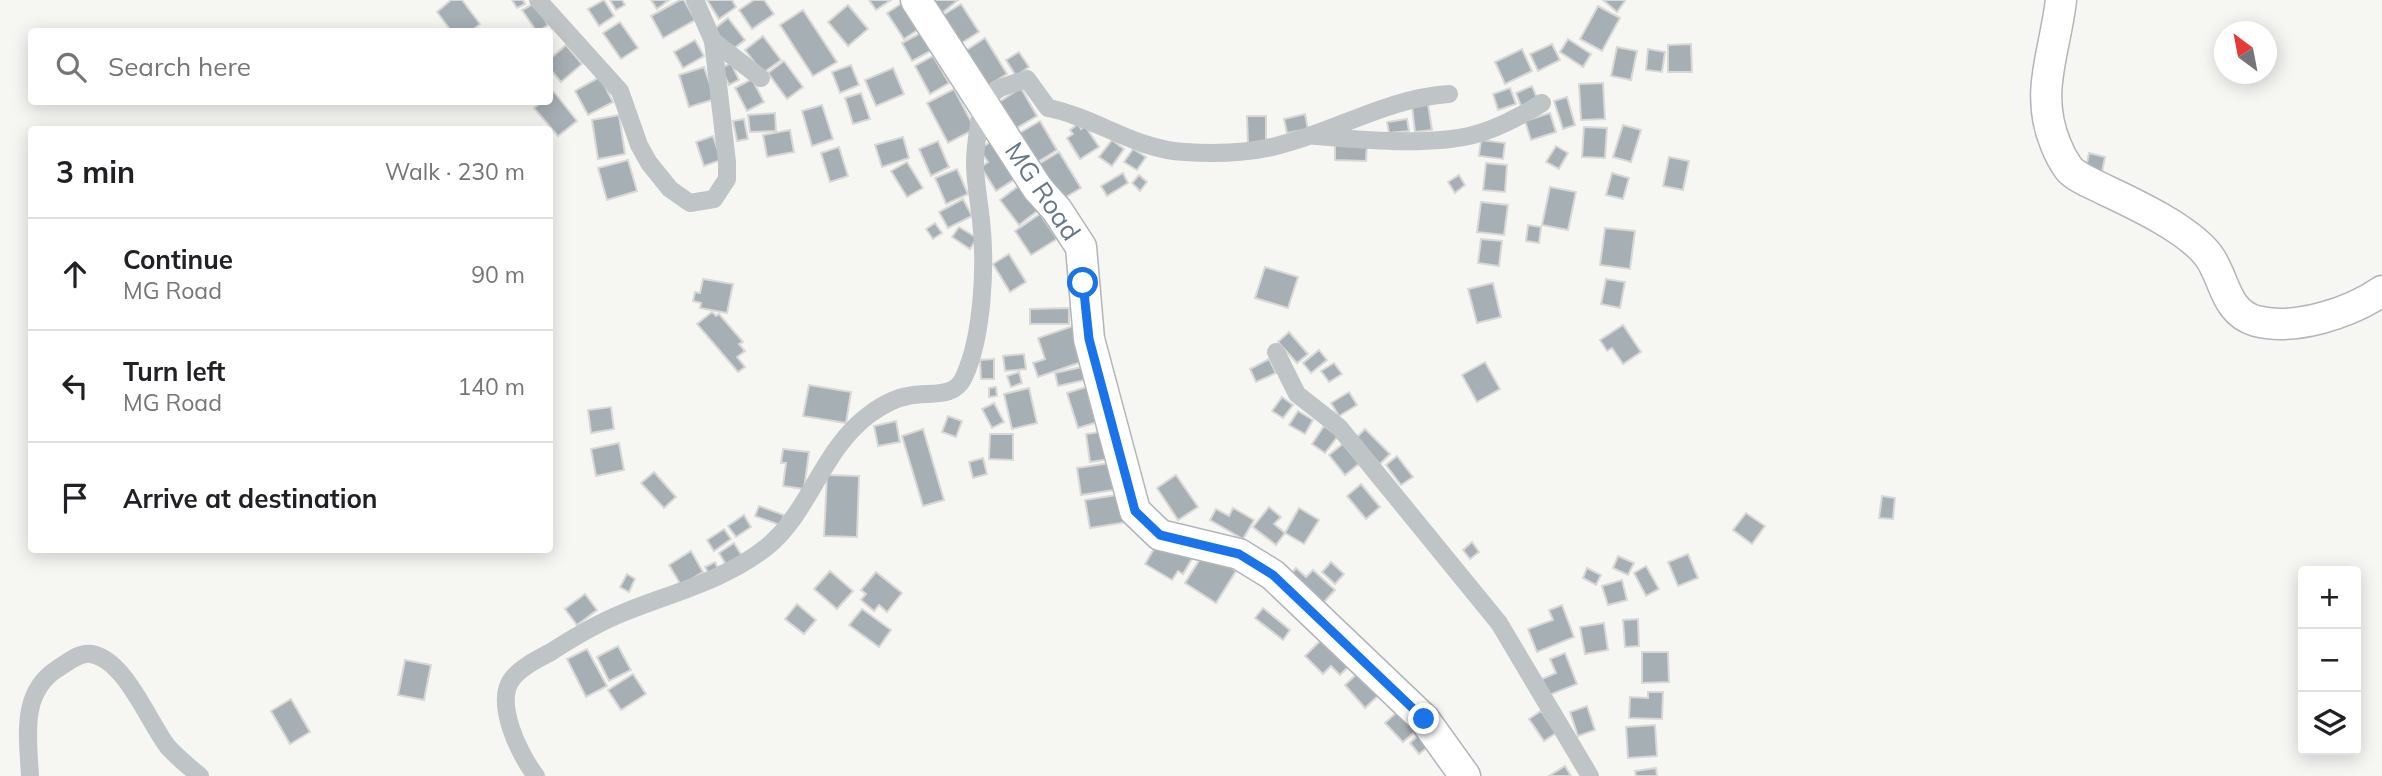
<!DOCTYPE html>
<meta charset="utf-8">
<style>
body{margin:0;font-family:Mulish,sans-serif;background:#f6f6f6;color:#202124}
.controls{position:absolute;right:21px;bottom:21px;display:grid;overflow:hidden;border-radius:7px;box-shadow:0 4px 18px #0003}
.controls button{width:63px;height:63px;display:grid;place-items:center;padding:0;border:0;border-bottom:2px solid #e0e0e0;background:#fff;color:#202124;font:35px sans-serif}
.compass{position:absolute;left:2214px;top:21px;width:63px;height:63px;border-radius:50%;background:#fff;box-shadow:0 4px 18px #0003;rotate:328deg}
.stop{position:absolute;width:21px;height:21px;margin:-16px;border:5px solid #1a73e8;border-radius:50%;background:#fff}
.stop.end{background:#1a73e8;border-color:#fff;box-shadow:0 2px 7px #0008}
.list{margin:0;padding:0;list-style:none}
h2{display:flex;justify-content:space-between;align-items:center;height:91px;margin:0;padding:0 28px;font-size:30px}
h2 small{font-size:23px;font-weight:400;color:#757577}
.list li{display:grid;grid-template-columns:46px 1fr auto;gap:21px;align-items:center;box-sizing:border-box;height:112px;padding:0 28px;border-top:2px solid #e0e0e0}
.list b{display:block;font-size:26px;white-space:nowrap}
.list p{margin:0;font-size:23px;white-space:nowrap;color:#757577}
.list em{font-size:23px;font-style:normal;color:#757577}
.icon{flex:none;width:38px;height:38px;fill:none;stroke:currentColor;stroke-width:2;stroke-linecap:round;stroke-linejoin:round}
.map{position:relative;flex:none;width:2382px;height:776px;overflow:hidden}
.search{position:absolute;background:#fff;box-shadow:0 4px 18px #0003;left:28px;top:28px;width:525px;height:77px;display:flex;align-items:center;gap:18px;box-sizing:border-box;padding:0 24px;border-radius:7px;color:#757577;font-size:26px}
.panel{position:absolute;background:#fff;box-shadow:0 4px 18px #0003;left:28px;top:126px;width:525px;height:427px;border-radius:7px}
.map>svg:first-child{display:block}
.building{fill:#a6afb4;stroke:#d8d8d6;stroke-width:2}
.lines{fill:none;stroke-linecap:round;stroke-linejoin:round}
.primary-casing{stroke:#b1b6ba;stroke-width:33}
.street{stroke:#bfc4c7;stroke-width:18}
.primary{stroke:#fff;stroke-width:30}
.route{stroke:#1a73e8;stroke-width:9}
.labels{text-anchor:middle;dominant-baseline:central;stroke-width:7;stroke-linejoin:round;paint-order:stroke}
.street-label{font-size:26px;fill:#657784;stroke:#fff}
</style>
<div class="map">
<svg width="2382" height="776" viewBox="0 0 2382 776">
<rect width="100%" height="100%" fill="#f6f6f3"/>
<g class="building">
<polygon points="451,0 462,0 480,24 470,32 452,32 437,12"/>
<polygon points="512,0 523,0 525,4 517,8"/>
<polygon points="604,0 614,16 599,26 588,9"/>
<polygon points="610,0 622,0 625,5 616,10"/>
<polygon points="651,0 669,0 657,9"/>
<polygon points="680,0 684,0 695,20 663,38 651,16"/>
<polygon points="707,0 732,0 736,7 719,19"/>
<polygon points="754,0 764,0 774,14 752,29 739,10"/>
<polygon points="869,0 891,0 876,10"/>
<polygon points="907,0 925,25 904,39 887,13"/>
<polygon points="932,0 958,0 942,13"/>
<polygon points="1603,0 1624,0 1625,1 1617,12"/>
<polygon points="535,3 548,25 537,32 522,10"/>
<polygon points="961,4 979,32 958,45 940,17"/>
<polygon points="848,5 868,29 848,46 828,22"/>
<polygon points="1598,6 1620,18 1602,51 1580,39"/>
<polygon points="803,10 837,62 813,76 780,25"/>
<polygon points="728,18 745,40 729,52 713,30"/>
<polygon points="620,22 638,48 621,59 603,33"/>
<polygon points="928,29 938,47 912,61 902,43"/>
<polygon points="763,36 781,60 763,73 745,50"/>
<polygon points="985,38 1007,74 984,88 962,53"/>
<polygon points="1568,39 1591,54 1583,67 1560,52"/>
<polygon points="695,40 704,56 683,68 674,52"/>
<polygon points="1552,44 1560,60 1538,71 1530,54"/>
<polygon points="1691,44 1692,72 1668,72 1668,45"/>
<polygon points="566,45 582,64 561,82 550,69 550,59"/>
<polygon points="1617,47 1637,51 1631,80 1611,76"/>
<polygon points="1522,49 1532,71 1505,84 1495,62"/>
<polygon points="1648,49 1665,52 1662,72 1646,70"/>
<polygon points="1019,52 1029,67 1016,76 1006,60"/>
<polygon points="933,56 949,83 930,94 915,66"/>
<polygon points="784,61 803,87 787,99 768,73"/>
<polygon points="731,63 739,80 729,85 721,68"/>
<polygon points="851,65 859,85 840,93 832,72"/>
<polygon points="704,67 715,99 689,107 679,75"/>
<polygon points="893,68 904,94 876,106 865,80"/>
<polygon points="600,77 613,102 588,115 575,91"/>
<polygon points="752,79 764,102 747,111 735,88"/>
<polygon points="1603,83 1605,119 1581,120 1579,84"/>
<polygon points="1532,86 1538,100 1521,106 1516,93"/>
<polygon points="1021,88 1037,116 1015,129 999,102"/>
<polygon points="1510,88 1516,104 1498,110 1493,94"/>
<polygon points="954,89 975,129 948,143 927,103"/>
<polygon points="554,92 577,121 558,136 534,108 542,102 550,102 550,95"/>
<polygon points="861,93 870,119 853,124 845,98"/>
<polygon points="1567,97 1575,125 1563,129 1554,101"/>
<polygon points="1428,104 1432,130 1415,132 1412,106"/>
<polygon points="822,105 833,139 812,146 802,111"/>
<polygon points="775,113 776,131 750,132 748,115"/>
<polygon points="1550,113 1556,132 1531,140 1525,121"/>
<polygon points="1305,114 1308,129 1287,133 1284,119"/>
<polygon points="619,115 625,154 598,159 592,120"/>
<polygon points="1247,116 1266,116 1266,145 1248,145"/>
<polygon points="744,119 748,139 737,141 733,121"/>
<polygon points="1407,119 1409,131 1389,133 1387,122"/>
<polygon points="1040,121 1057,150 1036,163 1018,134"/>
<polygon points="1078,124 1081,129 1085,126 1099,147 1080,159 1067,138 1073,134 1070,130"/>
<polygon points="1623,125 1641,130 1631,162 1613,157"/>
<polygon points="1584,127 1607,128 1605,158 1582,157"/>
<polygon points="790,130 794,152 767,157 763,135"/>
<polygon points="713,136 721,160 704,166 696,142"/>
<polygon points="903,137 909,158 882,167 875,145"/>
<polygon points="996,139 1020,176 996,191 981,167 988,162 979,149"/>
<polygon points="1112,140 1124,149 1112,166 1099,157"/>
<polygon points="1481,140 1505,143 1503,159 1479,156"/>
<polygon points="938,141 949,167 931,176 919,149"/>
<polygon points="1335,145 1367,145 1366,161 1335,160"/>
<polygon points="1556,146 1568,153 1559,169 1546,162"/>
<polygon points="839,147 848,176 830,182 821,153"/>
<polygon points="1133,149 1146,157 1137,170 1124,162"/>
<polygon points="1059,152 1081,188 1059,201 1037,165"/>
<polygon points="2089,153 2105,157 2102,172 2086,168"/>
<polygon points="1669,157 1689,161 1683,190 1663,186"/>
<polygon points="628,160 637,191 607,200 598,168"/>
<polygon points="907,162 923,188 907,197 891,171"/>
<polygon points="1486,163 1507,165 1505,192 1483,190"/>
<polygon points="957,169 968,194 946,204 935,178"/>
<polygon points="1123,173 1128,183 1107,196 1101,186"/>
<polygon points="1612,173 1629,178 1623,199 1606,195"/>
<polygon points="1139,175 1147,182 1140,191 1132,183"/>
<polygon points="1459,175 1465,185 1455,193 1448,182"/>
<polygon points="1021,184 1040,209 1019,225 1000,200"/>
<polygon points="1550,187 1576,192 1568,230 1542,225"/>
<polygon points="963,199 972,216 948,228 939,212"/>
<polygon points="1481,202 1508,205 1504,235 1477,232"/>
<polygon points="1040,214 1057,239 1031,255 1015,231"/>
<polygon points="935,223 942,233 933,239 926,229"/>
<polygon points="1528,225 1541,227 1539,243 1526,241"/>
<polygon points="959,227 977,238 970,249 952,237"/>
<polygon points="1605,228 1635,231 1630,269 1600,265"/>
<polygon points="1481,239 1502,241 1499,266 1478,263"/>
<polygon points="1009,254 1026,282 1010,292 993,264"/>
<polygon points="1265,267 1298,277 1288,308 1255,298"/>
<polygon points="703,279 733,284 727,313 700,308 701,303 693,301 695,292 700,293"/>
<polygon points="1606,279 1625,282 1620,308 1601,304"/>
<polygon points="1493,283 1501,317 1477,323 1468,289"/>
<polygon points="1069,308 1069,324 1030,324 1030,309"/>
<polygon points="712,312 716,316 719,314 743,342 739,344 745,351 737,357 745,367 738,372 697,324"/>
<polygon points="1076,325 1087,360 1038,377 1033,363 1045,359 1038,338"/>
<polygon points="1623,325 1641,352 1623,364 1612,348 1607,351 1600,340"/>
<polygon points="1289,332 1308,354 1297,363 1278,342"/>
<polygon points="1319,350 1327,360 1311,373 1303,363"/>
<polygon points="1024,354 1026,369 1005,371 1003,356"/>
<polygon points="994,359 994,379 981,379 980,360"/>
<polygon points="1269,359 1276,373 1256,382 1250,369"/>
<polygon points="1485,362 1500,389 1477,402 1462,375"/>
<polygon points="1334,363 1342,374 1329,382 1321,371"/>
<polygon points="1082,367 1085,380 1058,386 1055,373"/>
<polygon points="1019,372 1022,383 1011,387 1007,376"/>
<polygon points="809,385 851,392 846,423 803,416"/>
<polygon points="1093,385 1104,420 1078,428 1067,393"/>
<polygon points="996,387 997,396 989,397 989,388"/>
<polygon points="1029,388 1037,423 1012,429 1004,394"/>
<polygon points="1349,392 1357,405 1339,416 1331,403"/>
<polygon points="1282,397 1293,405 1283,418 1272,411"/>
<polygon points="994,403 1004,422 992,428 982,409"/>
<polygon points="611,407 614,429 591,433 588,410"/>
<polygon points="1298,411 1313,420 1305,434 1289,425"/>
<polygon points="948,416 962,421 956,437 942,432"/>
<polygon points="896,421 900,442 878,446 874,426"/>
<polygon points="1324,426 1338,436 1325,453 1312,444"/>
<polygon points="923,429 944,500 923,506 902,436"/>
<polygon points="1365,429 1390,454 1380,464 1355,439"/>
<polygon points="1107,431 1110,459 1090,462 1086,434"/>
<polygon points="990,434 1013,434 1013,460 989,459"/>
<polygon points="619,443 624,470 596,476 591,449"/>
<polygon points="1344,443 1360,463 1345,475 1329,455"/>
<polygon points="783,449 809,452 804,489 783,486 786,463 781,463"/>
<polygon points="1397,456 1413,477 1401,485 1386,465"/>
<polygon points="983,458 987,474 973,478 969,462"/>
<polygon points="1116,462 1120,489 1081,495 1077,468"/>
<polygon points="654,472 676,497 664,508 641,483"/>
<polygon points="827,475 859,476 857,537 824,536"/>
<polygon points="1176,475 1198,507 1178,520 1157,488"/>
<polygon points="1361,484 1380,507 1366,519 1347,496"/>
<polygon points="1123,494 1127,522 1090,528 1085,500"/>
<polygon points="1882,496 1895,498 1893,519 1879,518"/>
<polygon points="759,506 784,515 780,525 755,516"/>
<polygon points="1269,507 1281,517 1274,524 1285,533 1276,545 1253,527"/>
<polygon points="1233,508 1254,520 1243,539 1210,520 1216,509 1229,516"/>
<polygon points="1299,508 1319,520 1304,544 1285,533"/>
<polygon points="1746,513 1765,526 1752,544 1733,530"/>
<polygon points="744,515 751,527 736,537 728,526"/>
<polygon points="724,529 731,539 714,551 707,540"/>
<polygon points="1161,537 1193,557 1183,574 1178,571 1172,580 1145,564"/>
<polygon points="1472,542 1479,552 1470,559 1463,550"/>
<polygon points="734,543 742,556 727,566 719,553"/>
<polygon points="691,551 703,572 681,585 669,565"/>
<polygon points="1205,551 1236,571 1216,603 1185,583"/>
<polygon points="1688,554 1698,578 1678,586 1668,562"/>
<polygon points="1618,556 1634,563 1628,575 1613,568"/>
<polygon points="715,562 719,571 710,576 705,567"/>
<polygon points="1331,562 1344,574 1335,584 1322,572"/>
<polygon points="1646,566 1659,589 1646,596 1634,573"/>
<polygon points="1296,568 1306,577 1313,570 1335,590 1322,604 1290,575"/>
<polygon points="1587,568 1601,575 1596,585 1583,578"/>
<polygon points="830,571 853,591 837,609 814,589"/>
<polygon points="876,572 902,593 887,612 879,605 874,611 861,600 866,594 861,590"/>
<polygon points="627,574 635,579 629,592 620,587"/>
<polygon points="1622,580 1627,600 1608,605 1602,586"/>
<polygon points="585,594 597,610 577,625 565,609"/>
<polygon points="797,604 816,620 804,634 785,619"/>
<polygon points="1562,605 1574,637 1537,652 1528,629 1553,620 1549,610"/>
<polygon points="1263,608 1290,630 1283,640 1255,618"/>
<polygon points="862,609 891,630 879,647 849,625"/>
<polygon points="1638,619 1639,646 1625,647 1623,620"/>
<polygon points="1604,623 1608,650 1585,654 1580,627"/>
<polygon points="1323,638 1350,665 1340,675 1331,666 1323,674 1305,656"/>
<polygon points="618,646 631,670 609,681 597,657"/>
<polygon points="587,649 607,686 586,697 567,659"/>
<polygon points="1642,652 1668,652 1669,682 1642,683"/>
<polygon points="1565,653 1577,684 1549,695 1542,679 1556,673 1550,659"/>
<polygon points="405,660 431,665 424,700 398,695"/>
<polygon points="1360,671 1381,693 1365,708 1345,685"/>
<polygon points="633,674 646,694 621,710 608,690"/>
<polygon points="1648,692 1663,692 1662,719 1629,718 1630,697 1648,698"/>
<polygon points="291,699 310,732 290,744 271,711"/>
<polygon points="1587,706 1595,730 1578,736 1570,712"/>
<polygon points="1400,709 1418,729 1403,742 1385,723"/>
<polygon points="1541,711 1556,733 1544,741 1529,719"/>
<polygon points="1655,725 1657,756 1628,758 1626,727"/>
<polygon points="1420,734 1429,746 1419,754 1410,743"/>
<polygon points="1565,766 1571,776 1549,776"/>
<polygon points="1656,768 1657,776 1636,776 1635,771"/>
</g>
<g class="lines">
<g class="primary-casing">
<g id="primary">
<polyline points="916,0 1038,189 1057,210 1081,247 1089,339 1135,511 1160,535 1239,554 1273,575 1424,719 1465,776"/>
<path d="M2061 0C2055 53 2034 93 2056 145 2059 153 2064 162 2069 169 2077 178 2094 184 2105 190 2135 204 2188 229 2208 255 2225 277 2224 312 2256 321 2295 331 2350 313 2382 291"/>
</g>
</g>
<g class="street">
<polyline points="538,0 620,91 639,145 649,163 670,189 690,203 714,199 727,179 727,162 713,41"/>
<polyline points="695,0 713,41 761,78"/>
<path d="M1315 136C1361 140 1428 146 1473 135 1497 129 1521 116 1542 103"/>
<polyline points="1276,352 1297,394 1339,427 1499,623 1590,776"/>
<path d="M30 776C28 737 20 693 57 669 67 663 79 652 91 654 125 659 149 723 168 747 177 757 189 767 200 776"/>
<path d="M536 776C520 756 494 703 512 679 521 667 538 659 551 652 574 637 600 622 625 612 675 592 726 580 768 546 811 510 822 449 870 414 881 406 895 398 908 396 928 391 954 400 964 377 983 336 986 264 981 220 979 201 975 182 975 163 975 142 980 120 983 100L1000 88 1027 79 1048 108C1095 117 1136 150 1185 152 1214 154 1247 153 1276 146 1335 132 1387 98 1449 94"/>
</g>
<use href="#primary" class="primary"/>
</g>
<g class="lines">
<polyline class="route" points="1083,283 1089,339 1135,511 1160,535 1239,554 1273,575 1424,719"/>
</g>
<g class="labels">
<g class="street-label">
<text transform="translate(1043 191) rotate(56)">MG Road</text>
</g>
</g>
</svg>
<div class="controls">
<button>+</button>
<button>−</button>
<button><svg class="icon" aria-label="layers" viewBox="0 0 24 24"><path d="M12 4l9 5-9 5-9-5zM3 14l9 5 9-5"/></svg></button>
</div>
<svg class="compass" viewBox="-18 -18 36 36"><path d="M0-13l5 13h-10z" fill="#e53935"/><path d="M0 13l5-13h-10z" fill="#757577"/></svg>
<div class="stop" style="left:1083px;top:283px"></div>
<div class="stop end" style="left:1424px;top:719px"></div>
<div class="search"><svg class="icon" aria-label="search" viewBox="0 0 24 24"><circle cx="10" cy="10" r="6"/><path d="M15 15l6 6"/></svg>Search here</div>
<section class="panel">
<h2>3 min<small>Walk · 230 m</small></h2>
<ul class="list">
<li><svg class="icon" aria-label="ahead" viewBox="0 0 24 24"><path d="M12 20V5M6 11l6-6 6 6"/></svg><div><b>Continue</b><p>MG Road</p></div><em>90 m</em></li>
<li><svg class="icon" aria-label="left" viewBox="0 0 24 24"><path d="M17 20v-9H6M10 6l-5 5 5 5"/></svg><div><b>Turn left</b><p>MG Road</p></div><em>140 m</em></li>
<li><svg class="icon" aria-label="arrive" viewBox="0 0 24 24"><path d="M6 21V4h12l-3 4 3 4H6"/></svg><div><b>Arrive at destination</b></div></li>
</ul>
</section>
</div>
